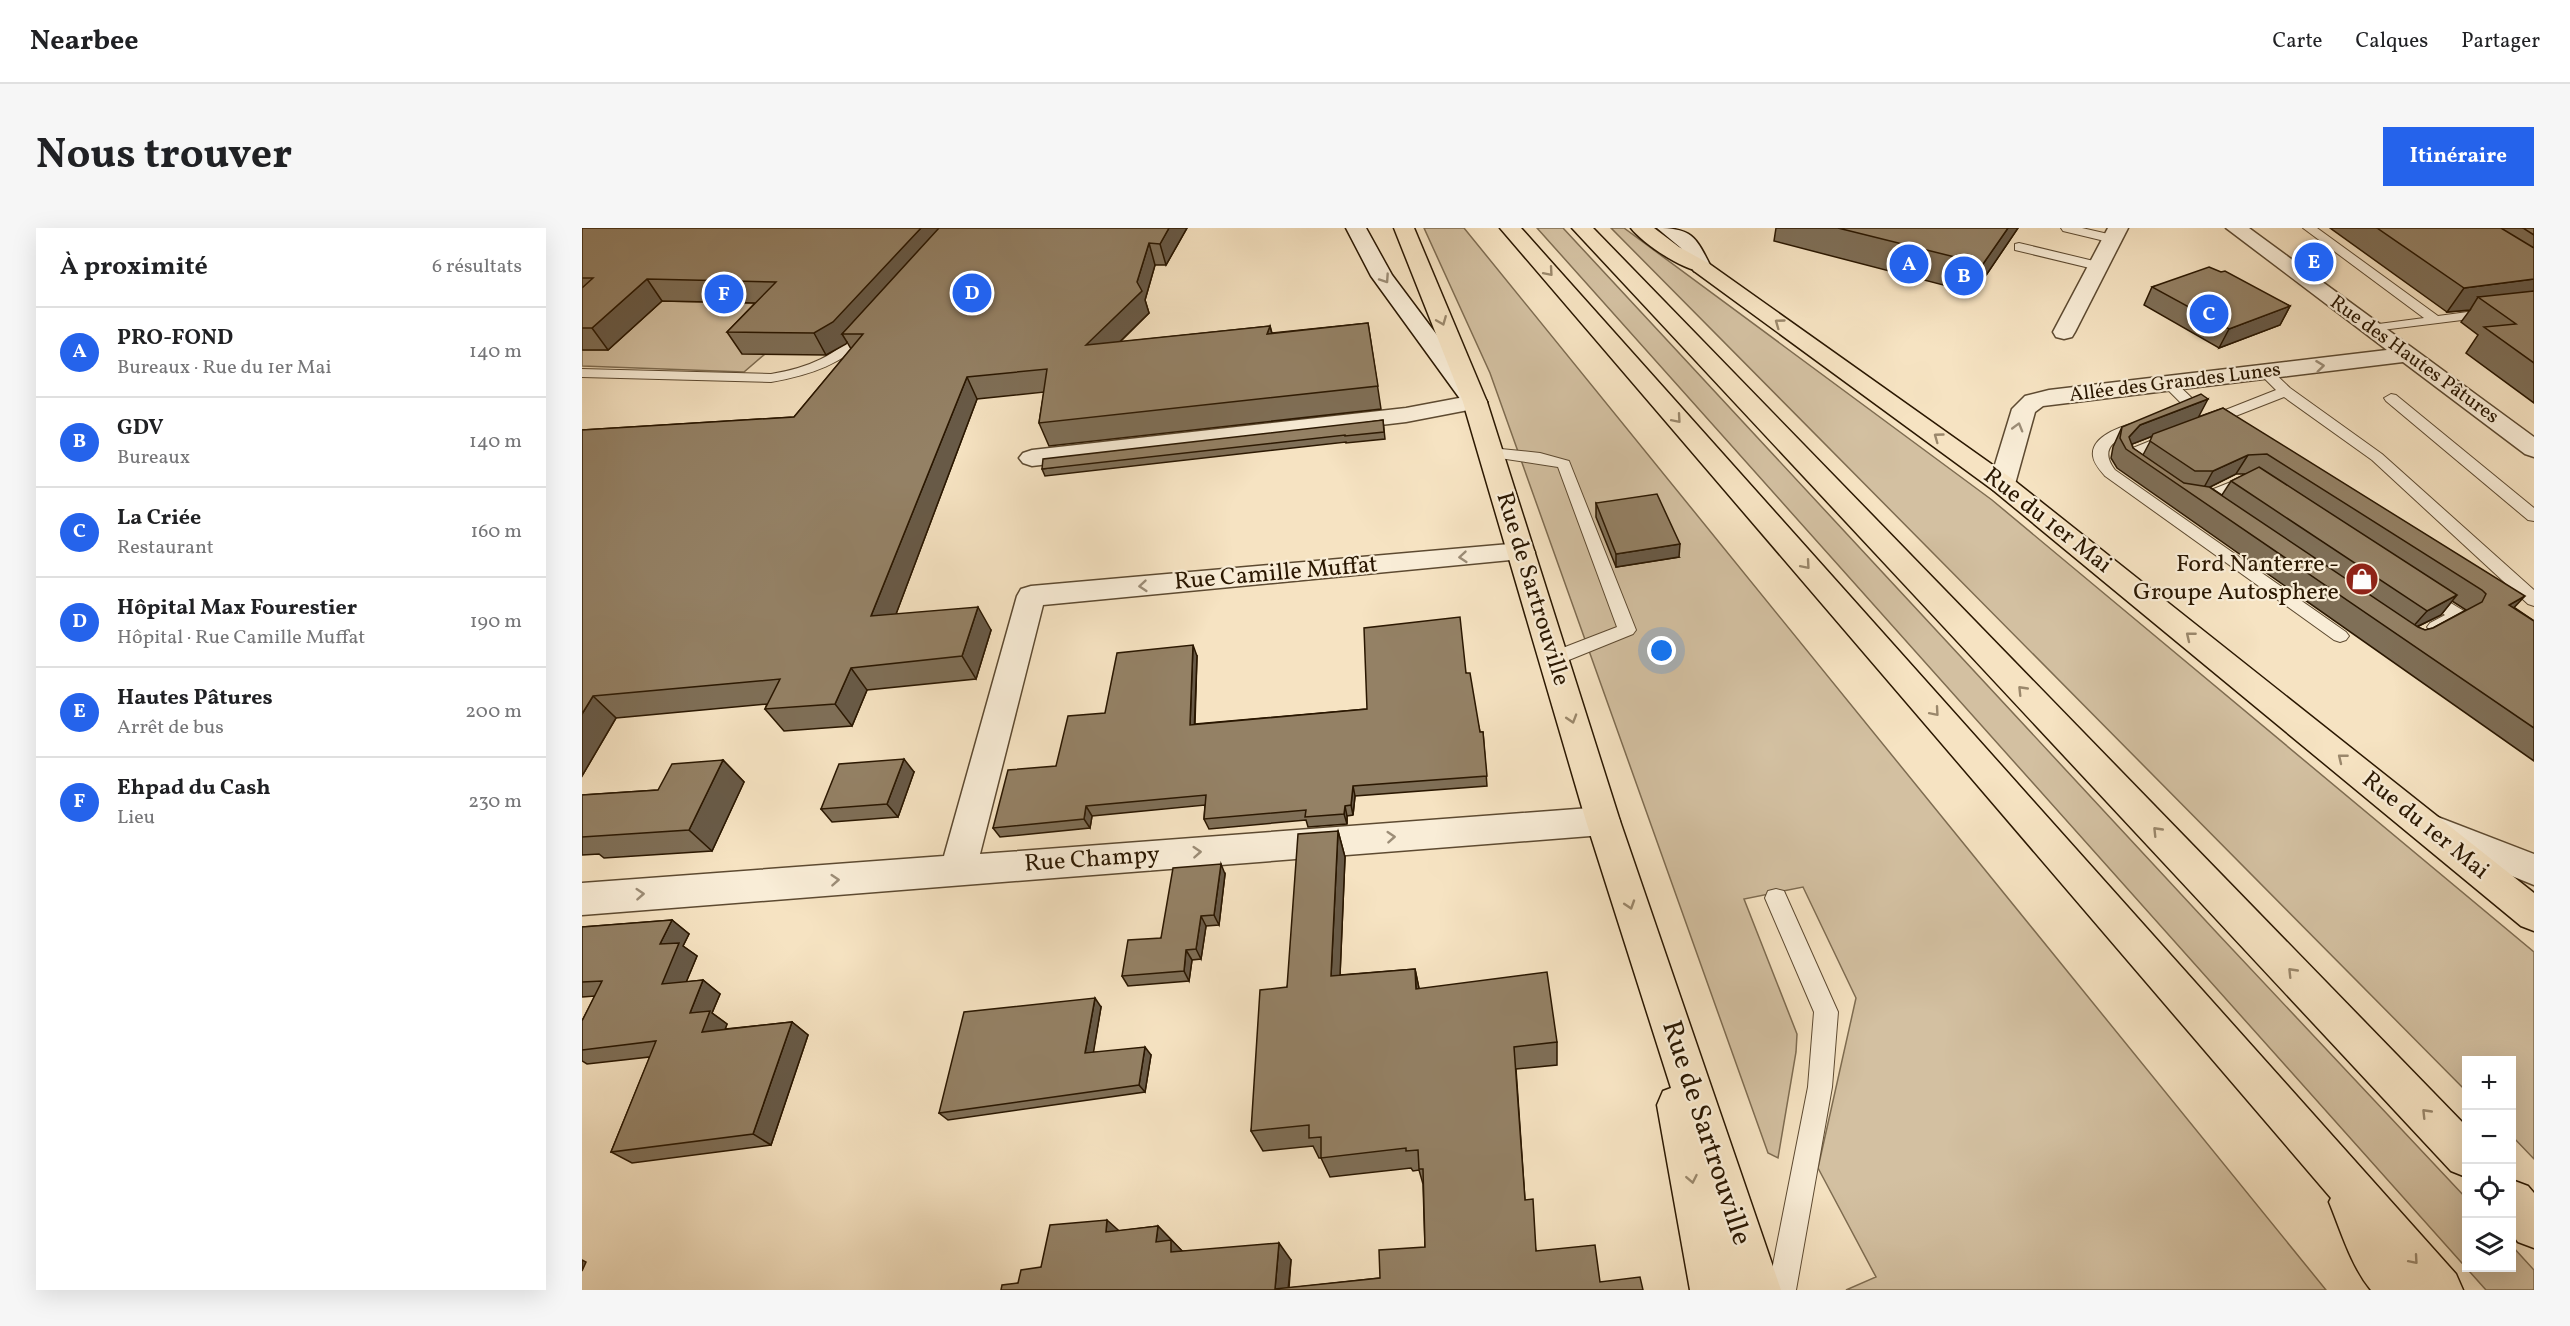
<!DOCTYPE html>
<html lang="fr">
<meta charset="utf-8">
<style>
body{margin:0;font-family:Vollkorn,serif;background:#f6f6f6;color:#202124}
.controls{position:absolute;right:18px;bottom:18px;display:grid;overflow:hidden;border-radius:0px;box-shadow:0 6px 24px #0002}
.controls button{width:54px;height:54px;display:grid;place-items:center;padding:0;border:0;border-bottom:2px solid #e0e0e0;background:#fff;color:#202124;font:30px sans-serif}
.you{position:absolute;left:1080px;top:423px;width:21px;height:21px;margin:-15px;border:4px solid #fff;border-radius:50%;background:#1a73e8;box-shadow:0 0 0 9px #1a73e833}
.badge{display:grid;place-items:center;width:39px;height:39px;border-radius:50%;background:#2563eb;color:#fff;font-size:20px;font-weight:700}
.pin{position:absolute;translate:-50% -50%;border:3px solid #fff;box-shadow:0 2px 6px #0006}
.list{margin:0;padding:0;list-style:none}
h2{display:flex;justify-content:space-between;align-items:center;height:78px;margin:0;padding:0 24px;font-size:26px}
h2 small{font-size:20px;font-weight:400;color:#757577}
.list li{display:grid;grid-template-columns:39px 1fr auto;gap:18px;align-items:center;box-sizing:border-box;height:90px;padding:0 24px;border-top:2px solid #e0e0e0}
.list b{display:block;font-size:22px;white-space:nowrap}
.list p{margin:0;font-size:20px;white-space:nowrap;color:#757577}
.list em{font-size:20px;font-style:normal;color:#757577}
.icon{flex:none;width:33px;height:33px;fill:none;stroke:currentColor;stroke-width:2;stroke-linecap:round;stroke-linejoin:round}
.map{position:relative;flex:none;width:1952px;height:1062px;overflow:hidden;border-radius:0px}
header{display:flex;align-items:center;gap:36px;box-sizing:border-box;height:84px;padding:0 30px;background:#fff;border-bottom:2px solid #e0e0e0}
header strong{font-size:28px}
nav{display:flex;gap:33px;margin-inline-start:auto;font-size:21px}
.intro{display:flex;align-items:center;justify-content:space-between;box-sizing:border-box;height:144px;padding:0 36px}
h1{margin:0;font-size:42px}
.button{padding:15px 27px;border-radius:0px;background:#2563eb;color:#fff;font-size:21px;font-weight:700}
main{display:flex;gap:36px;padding:0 36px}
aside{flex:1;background:#fff;border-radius:0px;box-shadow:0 6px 24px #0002}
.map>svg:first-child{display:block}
.green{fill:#d3c0a1;stroke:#7e6c51;stroke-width:1.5}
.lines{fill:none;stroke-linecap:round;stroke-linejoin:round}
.service-casing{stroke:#5d4a31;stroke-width:2}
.minor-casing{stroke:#5d4a31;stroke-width:3}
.secondary-casing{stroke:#2a1701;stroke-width:3}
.primary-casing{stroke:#2a1701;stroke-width:3}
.motorway-casing{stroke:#2a1701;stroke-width:3}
.service{fill:#f9edd7;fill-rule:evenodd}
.minor{fill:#f9edd7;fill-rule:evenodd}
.secondary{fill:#f9edd7;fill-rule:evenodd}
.primary{fill:#f6e3c2;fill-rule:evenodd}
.motorway{fill:#f6e3c2;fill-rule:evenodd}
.wall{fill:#7f6f57;stroke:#2a1701;stroke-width:1.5;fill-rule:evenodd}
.shaded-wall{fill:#685a47;stroke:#2a1701;stroke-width:1.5}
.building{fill:#948165;stroke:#2a1701;stroke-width:1.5}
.oneway{stroke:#9a876b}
.oneway2{stroke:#9c8d77}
.labels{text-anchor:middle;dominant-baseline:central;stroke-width:4.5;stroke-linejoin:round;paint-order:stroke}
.far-street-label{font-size:20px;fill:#2a1701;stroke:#f9edd7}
.street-label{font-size:24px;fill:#2a1701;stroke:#f9edd7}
.poi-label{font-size:24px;fill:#2a1701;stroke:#f9edd7;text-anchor:end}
.near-street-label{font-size:28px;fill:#2a1701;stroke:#f9edd7}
</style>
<header>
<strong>Nearbee</strong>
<nav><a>Carte</a><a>Calques</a><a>Partager</a></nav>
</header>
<div class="intro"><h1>Nous trouver</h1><a class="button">Itinéraire</a></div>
<main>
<aside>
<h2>À proximité<small>6 résultats</small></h2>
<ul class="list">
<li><span class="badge">A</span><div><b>PRO-FOND</b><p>Bureaux · Rue du 1er Mai</p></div><em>140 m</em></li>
<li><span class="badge">B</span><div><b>GDV</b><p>Bureaux</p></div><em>140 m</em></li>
<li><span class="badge">C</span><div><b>La Criée</b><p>Restaurant</p></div><em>160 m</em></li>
<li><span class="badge">D</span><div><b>Hôpital Max Fourestier</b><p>Hôpital · Rue Camille Muffat</p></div><em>190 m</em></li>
<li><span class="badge">E</span><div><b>Hautes Pâtures</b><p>Arrêt de bus</p></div><em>200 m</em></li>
<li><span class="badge">F</span><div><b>Ehpad du Cash</b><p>Lieu</p></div><em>230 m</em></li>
</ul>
</aside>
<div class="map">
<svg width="1952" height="1062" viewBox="0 0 1952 1062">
<rect width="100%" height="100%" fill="#f6e3c2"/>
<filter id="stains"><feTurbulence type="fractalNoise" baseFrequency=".00333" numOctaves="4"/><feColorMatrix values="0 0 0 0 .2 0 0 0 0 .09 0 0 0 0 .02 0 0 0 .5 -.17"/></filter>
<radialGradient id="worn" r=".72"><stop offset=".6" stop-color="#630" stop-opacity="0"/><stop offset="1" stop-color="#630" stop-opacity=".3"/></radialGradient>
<g class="green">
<polygon points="842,0 882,0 1744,1062 1264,1062 1294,1049 1236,940 1274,770 1221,659 1162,671 1215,806 1214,824 1196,930 1186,925 908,145"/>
<polygon points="955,0 981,0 1636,706 1884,970 1884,1040 1930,1040 1930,1018 1952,1042 1952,1062 1904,1062"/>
<polygon points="1029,0 1042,0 1410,272 1952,724 1952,931 1930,908 1930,832 1884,832 1884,863"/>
<polygon points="80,73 193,76 183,126 162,144 0,138 0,122 26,122"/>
</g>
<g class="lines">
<g class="service-casing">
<g id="service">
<polygon points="1479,0 1500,0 1535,8 1537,11 1531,15 1481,3"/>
<polygon points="1721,0 1735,0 1856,88 1952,75 1952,83 1784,104 1782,101 1784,98 1789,97 1842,90"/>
<polygon points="1437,15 1520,35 1522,38 1516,42 1433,22 1433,16"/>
<path d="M285 99 290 100 292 103 290 106C261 136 229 147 189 154L0 149V141L189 146C226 140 254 128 280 100Z"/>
<polygon points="1683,140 1688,141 1708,160 1800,226 1952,362 1952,378 1946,376 1790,232 1702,169 1628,198 1618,198 1616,195 1618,192 1694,162 1676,144"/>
<path d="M1586 151 1591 152 1614 174 1616 177C1610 184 1595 190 1586 188L1584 185 1600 176 1579 155Z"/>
<polygon points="1809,166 1814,167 1952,280 1952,293 1946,292 1804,173 1802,170"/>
<path d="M1561 193 1568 197 1566 200C1545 208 1512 214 1533 242L1764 404 1767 408 1764 412 1758 414 1752 412 1523 248C1518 242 1512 236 1511 228 1508 207 1545 196 1561 193Z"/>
<path d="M1590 204 1597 208 1595 211 1557 228 1558 235 1564 241 1561 244C1550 247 1545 240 1540 230L1546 222Z"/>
<polygon points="909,220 958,225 987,233 1054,402 1051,406 977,436 971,437 965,436 962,431 965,426 1035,399 976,239 904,228 901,225 904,222"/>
<path d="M1669 246 1674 248 1677 251 1674 254C1660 261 1617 285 1605 271L1607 268 1619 266Z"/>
<path d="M1844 360 1882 383 1885 387C1878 397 1859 407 1848 403L1845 399 1848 395 1863 387 1838 370 1835 366 1838 362Z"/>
<polygon points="1194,661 1202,663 1256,784 1250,859 1214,1062 1186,1062 1226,859 1232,784 1183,670 1186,663"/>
</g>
</g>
<g class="minor-casing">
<g id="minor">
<polygon points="1526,0 1546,0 1493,104 1490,109 1482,111 1474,109 1471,104"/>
<polygon points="1644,0 1667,0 1952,209 1952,229 1943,226 1821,134 1461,178 1453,184 1433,256 1429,262 1420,264 1411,262 1407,256 1430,181 1443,168 1467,162 1805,122"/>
<polygon points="893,167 902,169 905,174 902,179 824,194 450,238 441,235 437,230 441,225 450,222 824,180"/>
<polygon points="939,315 949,318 953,324 949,330 461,377 398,626 1021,579 1033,583 1038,593 1033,603 1021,607 0,687 0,655 362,628 435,368 439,361 449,358"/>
<polygon points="1848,586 1952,626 1952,657 1836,610 1831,600 1836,590"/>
</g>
</g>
<g class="secondary-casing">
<g id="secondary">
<polygon points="764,0 784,0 810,47 905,174 902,179 893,181 884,179 789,48"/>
<path d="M1075 0C1110 0 1114 9 1129 39L1126 43 1119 45 1112 43 1099 20Z"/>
</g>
</g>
<g class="primary-casing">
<g id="primary">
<polygon points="1119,33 1126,35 1429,250 1952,665 1952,703 1939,698 1411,262 1112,43 1109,39 1112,35"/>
<polygon points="893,167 902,169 905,174 1038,593 1199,1062 1108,1062 1075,877 1081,863 1089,860 1004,593 881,174 884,169"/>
</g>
</g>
<g class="motorway-casing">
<g id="motorway">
<polygon points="812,0 832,0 905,174 902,179 893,181 884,179 881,174"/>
<path d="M918 0H939L1874 1046 1881 1062H1789C1769 1038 1759 1003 1747 974L1749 970Z"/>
<polygon points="990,0 1011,0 1884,898 1884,949 1869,943"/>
<path d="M1049 0H1072L1097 19 1126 35 1129 39 1126 43C1108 48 1060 15 1049 0Z"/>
<polygon points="1930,952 1946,958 1952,965 1952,1020 1936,1014 1930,1006"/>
</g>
</g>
<use href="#service" class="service"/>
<use href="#minor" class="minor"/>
<use href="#secondary" class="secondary"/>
<use href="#primary" class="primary"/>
<use href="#motorway" class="motorway"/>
</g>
<g class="wall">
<polygon points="0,0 605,0 584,37 573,37 563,72 567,85 538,114 688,98 690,105 786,95 799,181 467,218 457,195 462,164 395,171 314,386 409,402 394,451 285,462 270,498 202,503 183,481 185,476 34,490 0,548 0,202 212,189 269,121 265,114 244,127 160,126 145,104 173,75 80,73 26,122 0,122"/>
<polygon points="1194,0 1436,0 1392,65 1192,13"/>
<polygon points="1748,0 1952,0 1952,175 1884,125 1896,107 1879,94 1888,82 1865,84"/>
<polygon points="1639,44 1708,78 1698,97 1637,120 1562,77 1570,59"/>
<path d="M1641 180 1952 393V533L1535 240 1529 230 1531 219 1540 199 1616 189ZM1571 208 1561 227 1551 220 1550 216ZM1654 246H1664L1649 253 1640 267 1628 259ZM1870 373 1884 382 1851 400 1843 402 1835 399 1859 387Z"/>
<polygon points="801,192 803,211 764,215 764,214 463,248 460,241"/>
<polygon points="1014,275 1097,329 1034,339 1014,289"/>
<polygon points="615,428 613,496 785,481 884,445 898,504 901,504 905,558 773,568 771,587 765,588 765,596 726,599 724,592 627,601 622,591 623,577 510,588 508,600 418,609 411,600 474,538 523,485"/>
<polygon points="141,532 162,554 130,623 22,630 17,626 0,627 0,567 76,562"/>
<polygon points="332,544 316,589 250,594 239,581"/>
<polygon points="756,603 763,629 758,747 833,741 837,761 975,814 975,837 934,841 943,972 954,1023 1018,1054 1061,1062 419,1062 436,1055 459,1039 537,1003 576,998 600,1023 709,1032 707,1060 798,1050 843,1019 841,956 837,942 831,943 829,940 748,949 739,930 737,930 731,918 681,923 669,903 705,759"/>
<polygon points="643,646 637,697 624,698 619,731 610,732 607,753 546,758 540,748"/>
<polygon points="90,692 107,706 101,718 115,728 104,754 121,752 138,766 130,785 145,796 143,801 210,794 226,807 189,917 50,935 29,924 68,829 5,836 0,833 0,793 13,768 0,769 0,699"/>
<polygon points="519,779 511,824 569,827 563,864 366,892 357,885"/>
</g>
<g class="shaded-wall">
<polygon points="339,0 368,0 260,106 265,114 264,116 244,127 232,105"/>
<polygon points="587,0 605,0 584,37 578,16"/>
<polygon points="1426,0 1436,0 1392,65 1401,36"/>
<polygon points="567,15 573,37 563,72 567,85 512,139 504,117 555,54"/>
<polygon points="65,51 80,73 26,122 10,100"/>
<polygon points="1952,51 1952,73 1896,69 1888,82 1865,84 1882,60"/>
<polygon points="1708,78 1698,97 1637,120 1647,101"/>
<polygon points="688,98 693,120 685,106"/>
<polygon points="385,149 395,171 305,410 289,388"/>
<polygon points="1626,171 1616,190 1548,217 1547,209 1558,197"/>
<polygon points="1666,227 1654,246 1620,263 1631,243"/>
<polygon points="1098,316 1097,329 1034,339 1034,326"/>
<polygon points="1875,367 1859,387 1828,402 1845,383"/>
<polygon points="1943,368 1925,387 1927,377"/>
<polygon points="396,379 409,402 394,451 380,428"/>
<polygon points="611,417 615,428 612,507 608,497"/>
<polygon points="269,440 285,462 270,498 253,476"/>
<polygon points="11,468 34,490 0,548 0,486"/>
<polygon points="322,531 332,544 316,589 305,576"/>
<polygon points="141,532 162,554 130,623 107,602"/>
<polygon points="771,558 773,568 771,587 769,577"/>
<polygon points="504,578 510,588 508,600 502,591"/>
<polygon points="763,578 765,588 765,596 762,586"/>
<polygon points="756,603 763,629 757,772 749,748"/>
<polygon points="639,636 643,646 637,697 632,687"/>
<polygon points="619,688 624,698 619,731 614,721"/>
<polygon points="90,692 107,706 101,718 115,728 98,769 80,756 78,716"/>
<polygon points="604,722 610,732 607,753 602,743"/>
<polygon points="833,741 838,765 834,761"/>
<polygon points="121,752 138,766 130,785 145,796 138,816 120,804 108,785"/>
<polygon points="513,770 519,779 510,833 503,825"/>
<polygon points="210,794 226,807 189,917 171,906"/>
<polygon points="563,819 569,827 563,864 557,857"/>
<polygon points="525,992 544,1009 524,1004"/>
<polygon points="576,998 606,1029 605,1040 574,1014"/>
<polygon points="697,1015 709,1032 706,1062 693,1061"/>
<polygon points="0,1032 4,1034 0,1043"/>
</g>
<g class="building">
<polygon points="0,0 339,0 251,94 232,105 145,104 194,54 65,51 10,100 0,100 0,60 11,50 0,50"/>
<polygon points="357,0 587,0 578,16 567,15 555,54 560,63 504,117 688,98 685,106 786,95 796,158 457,195 465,141 385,149 289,388 396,379 380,428 269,440 253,476 183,481 198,451 11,468 0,486 0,202 212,189 281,106 260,106"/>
<polygon points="1256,0 1426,0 1401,36"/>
<polygon points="1795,0 1919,0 1952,20 1952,51 1882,60"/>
<polygon points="1941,0 1952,0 1952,7"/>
<polygon points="1627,39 1639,44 1643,43 1708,78 1647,101 1570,59"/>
<polygon points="1952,63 1952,135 1902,99 1934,96 1896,69"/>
<polygon points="1619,166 1626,171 1558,197 1547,209 1551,220 1602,255 1627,259 1836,399 1843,402 1851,400 1900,374 1904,366 1900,362 1685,226 1666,227 1631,243 1613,243 1568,213 1571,206 1641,180 1943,368 1927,377 1952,393 1952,500 1544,221 1538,210 1540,199"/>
<polygon points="801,192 802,204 763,208 763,207 460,241 461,231"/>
<polygon points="1677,239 1875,367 1845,383 1649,253"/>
<polygon points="1075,266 1098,316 1034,326 1014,275"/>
<polygon points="878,389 884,445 888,445 898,504 901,504 905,548 771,558 769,577 763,578 762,586 723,589 724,582 622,591 624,567 504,578 502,591 411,600 426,542 474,538 486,488 523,485 535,425 611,417 608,497 785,481 782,400"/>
<polygon points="322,531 305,576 239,581 257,536"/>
<polygon points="141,532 107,602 0,609 0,567 76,562 90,536"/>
<polygon points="756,603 749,748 833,741 834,761 965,744 975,814 932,819 943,972 951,971 954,1023 1013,1017 1018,1054 1058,1049 1061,1062 419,1062 420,1057 436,1055 439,1042 459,1039 468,997 525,992 524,1004 576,998 574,1014 589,1012 589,1024 697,1015 693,1061 798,1050 797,1022 843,1019 841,941 837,941 836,922 824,923 824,920 739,930 739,909 727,910 727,897 669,903 678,762 705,759 716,606"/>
<polygon points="639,636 632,687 619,688 614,721 604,722 602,743 540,748 546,712 579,710 591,640"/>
<polygon points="90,692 78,716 97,715 80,756 121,752 108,785 128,783 120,804 210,794 171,906 29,924 74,813 0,822 0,793 20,753 0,754 0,699"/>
<polygon points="513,770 503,825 563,819 557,857 357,885 382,784"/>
</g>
<defs><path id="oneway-chevron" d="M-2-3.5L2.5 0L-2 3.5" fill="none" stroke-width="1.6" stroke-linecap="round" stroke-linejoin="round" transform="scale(1.5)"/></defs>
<g class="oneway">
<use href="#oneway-chevron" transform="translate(967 44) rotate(49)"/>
<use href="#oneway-chevron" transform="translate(860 93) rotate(68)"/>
<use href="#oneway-chevron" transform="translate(1197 95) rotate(-144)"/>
<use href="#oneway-chevron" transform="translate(1095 191) rotate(49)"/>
<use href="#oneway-chevron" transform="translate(1356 209) rotate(-144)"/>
<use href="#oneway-chevron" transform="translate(1224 337) rotate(49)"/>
<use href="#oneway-chevron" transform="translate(1608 408) rotate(-141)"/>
<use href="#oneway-chevron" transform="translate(1440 462) rotate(-134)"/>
<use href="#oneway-chevron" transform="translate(1353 484) rotate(49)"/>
<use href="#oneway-chevron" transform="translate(990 491) rotate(73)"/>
<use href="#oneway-chevron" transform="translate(1760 530) rotate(-141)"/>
<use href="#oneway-chevron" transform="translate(1575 603) rotate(-134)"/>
<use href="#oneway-chevron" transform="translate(1048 677) rotate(72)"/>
<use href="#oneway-chevron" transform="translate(1710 744) rotate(-134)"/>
<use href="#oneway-chevron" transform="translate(1844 885) rotate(-134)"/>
<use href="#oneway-chevron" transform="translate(1110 951) rotate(79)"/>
<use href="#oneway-chevron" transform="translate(1832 1032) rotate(49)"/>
</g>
<g class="oneway2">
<use href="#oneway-chevron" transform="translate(803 51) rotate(56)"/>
<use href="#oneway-chevron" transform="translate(1738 138) rotate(-7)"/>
<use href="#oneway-chevron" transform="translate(1436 199) rotate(-74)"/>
<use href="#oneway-chevron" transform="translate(881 329) rotate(175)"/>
<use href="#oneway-chevron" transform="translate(561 358) rotate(175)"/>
<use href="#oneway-chevron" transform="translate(809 609) rotate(-4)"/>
<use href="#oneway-chevron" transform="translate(615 624) rotate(-4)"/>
<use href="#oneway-chevron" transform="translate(253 652) rotate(-4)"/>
<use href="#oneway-chevron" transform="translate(58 666) rotate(-4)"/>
</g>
<defs>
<g id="shop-disc" transform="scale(1.725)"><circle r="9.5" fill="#8f2418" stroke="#f9edd7"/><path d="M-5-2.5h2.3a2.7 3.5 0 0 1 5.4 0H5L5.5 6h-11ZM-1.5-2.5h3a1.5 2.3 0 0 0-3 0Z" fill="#fff"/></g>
</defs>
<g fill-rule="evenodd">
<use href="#shop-disc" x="1780" y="351"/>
</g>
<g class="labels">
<g class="far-street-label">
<text transform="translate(1832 132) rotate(36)">Rue des Hautes Pâtures</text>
<text transform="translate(1593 155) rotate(-7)">Allée des Grandes Lunes</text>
</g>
<g class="street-label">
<text transform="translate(1465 293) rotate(38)">Rue du 1er Mai</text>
<text transform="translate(694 346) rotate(-5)">Rue Camille Muffat</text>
<text transform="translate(950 361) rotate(73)">Rue de Sartrouville</text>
<text transform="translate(1843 598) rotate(39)">Rue du 1er Mai</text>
<text transform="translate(510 632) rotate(-4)">Rue Champy</text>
</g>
<g class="poi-label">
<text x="1757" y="337">Ford Nanterre -<tspan x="1757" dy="28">Groupe Autosphere</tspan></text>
</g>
<g class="near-street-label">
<text transform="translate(1124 905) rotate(72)">Rue de Sartrouville</text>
</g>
</g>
<rect width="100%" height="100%" filter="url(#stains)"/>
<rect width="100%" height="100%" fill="url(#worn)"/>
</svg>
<div class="controls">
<button>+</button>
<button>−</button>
<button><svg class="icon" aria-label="locate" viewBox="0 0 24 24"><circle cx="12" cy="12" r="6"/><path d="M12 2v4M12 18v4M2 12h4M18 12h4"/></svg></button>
<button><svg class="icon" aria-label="layers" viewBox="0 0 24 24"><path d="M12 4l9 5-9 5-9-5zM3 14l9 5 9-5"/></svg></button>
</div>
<div class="you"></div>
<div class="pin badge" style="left:1327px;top:36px">A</div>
<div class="pin badge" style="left:1382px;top:48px">B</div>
<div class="pin badge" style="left:1627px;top:86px">C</div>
<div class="pin badge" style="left:390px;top:65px">D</div>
<div class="pin badge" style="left:1732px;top:34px">E</div>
<div class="pin badge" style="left:142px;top:66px">F</div>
</div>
</main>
